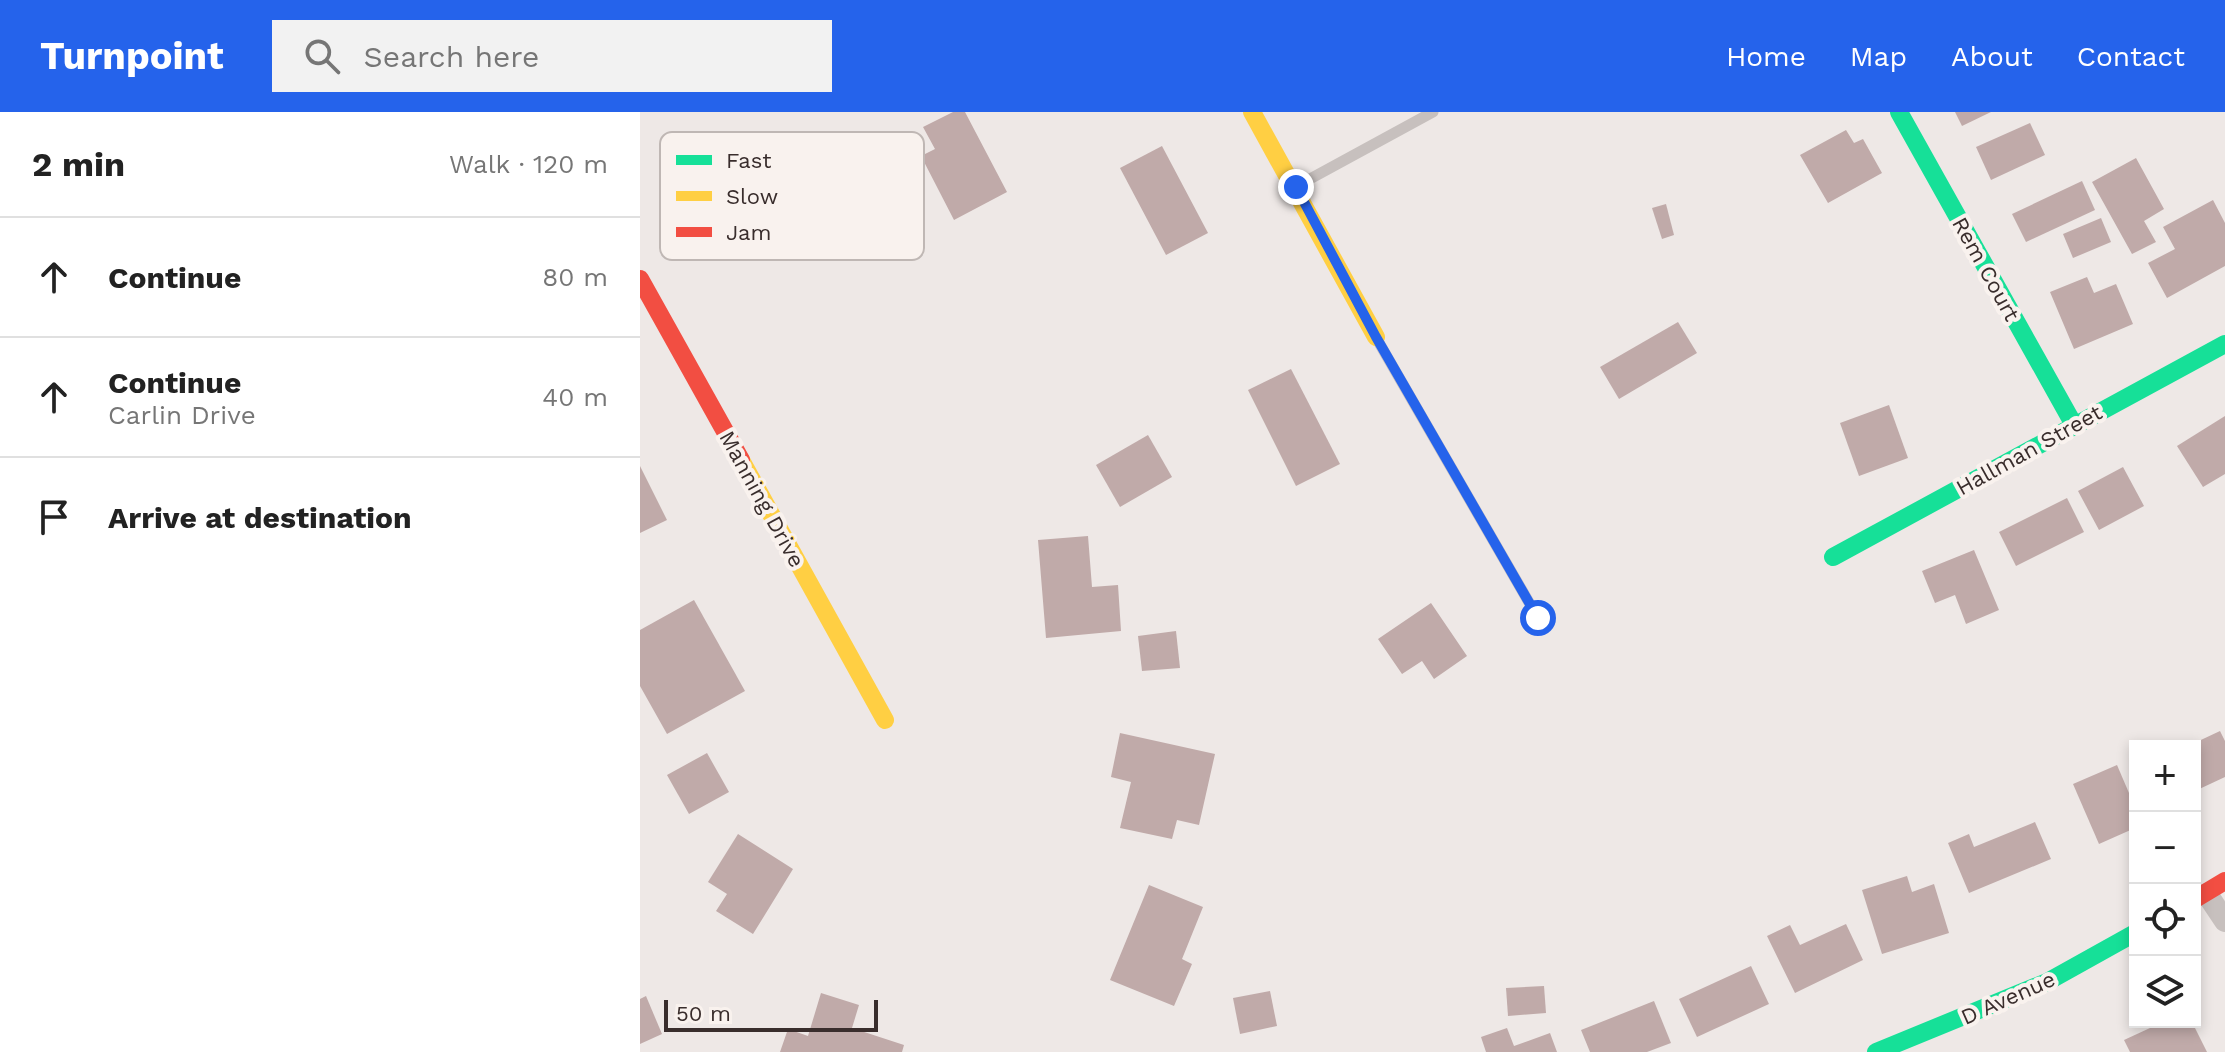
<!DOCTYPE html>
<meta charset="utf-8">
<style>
body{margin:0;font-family:"Work Sans",sans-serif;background:#f2f2f2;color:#222}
.controls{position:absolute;right:24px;bottom:24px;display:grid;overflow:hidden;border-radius:0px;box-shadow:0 4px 12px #0003}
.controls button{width:72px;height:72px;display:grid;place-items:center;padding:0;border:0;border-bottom:2px solid #e0e0e0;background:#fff;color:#222;font:40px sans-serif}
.scale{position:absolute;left:24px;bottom:20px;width:214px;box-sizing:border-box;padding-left:8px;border:4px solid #392d2c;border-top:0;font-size:22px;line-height:28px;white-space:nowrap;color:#392d2c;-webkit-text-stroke:6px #f9f2ee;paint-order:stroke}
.stop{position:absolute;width:24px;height:24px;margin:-18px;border:6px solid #2563eb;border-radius:50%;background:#fff}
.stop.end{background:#2563eb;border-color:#fff;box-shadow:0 2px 8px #0008}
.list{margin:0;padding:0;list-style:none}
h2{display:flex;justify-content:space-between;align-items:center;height:104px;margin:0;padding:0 32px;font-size:34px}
h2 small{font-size:26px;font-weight:400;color:#767676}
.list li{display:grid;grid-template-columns:52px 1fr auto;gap:24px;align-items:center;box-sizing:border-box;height:120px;padding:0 32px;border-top:2px solid #e0e0e0}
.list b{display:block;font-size:30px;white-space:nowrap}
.list p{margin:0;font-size:26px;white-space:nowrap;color:#767676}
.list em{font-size:26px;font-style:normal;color:#767676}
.icon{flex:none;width:44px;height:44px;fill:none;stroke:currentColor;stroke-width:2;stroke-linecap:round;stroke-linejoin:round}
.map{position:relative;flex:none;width:1585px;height:940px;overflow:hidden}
header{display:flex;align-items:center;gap:48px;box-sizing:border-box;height:112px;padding:0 40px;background:#2563eb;color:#fff}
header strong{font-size:38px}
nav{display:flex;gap:44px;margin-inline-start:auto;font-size:28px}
.search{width:560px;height:72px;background:#f2f2f2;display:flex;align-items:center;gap:20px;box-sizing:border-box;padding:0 28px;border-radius:0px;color:#767676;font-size:30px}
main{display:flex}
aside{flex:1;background:#fff}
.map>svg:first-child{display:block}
.building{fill:#c0aaa9}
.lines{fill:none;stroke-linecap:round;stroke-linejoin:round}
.lane{stroke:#c7c0be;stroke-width:11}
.street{stroke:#c7c0be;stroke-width:22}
.fast{stroke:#16e098;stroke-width:18}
.slow{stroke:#ffcf43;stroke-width:18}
.jam{stroke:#f24e42;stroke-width:18}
.route{stroke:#2563eb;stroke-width:10}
.labels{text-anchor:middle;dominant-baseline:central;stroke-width:8;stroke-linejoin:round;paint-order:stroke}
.street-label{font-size:22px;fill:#392d2c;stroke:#f9f2ee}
.key{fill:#f9f2ee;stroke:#bfb7b4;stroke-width:2}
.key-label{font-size:22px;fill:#392d2c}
</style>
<header>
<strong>Turnpoint</strong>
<div class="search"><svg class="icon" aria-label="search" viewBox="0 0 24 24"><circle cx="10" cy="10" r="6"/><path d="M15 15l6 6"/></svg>Search here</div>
<nav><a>Home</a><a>Map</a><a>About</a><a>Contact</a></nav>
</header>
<main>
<aside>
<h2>2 min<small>Walk · 120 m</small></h2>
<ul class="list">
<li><svg class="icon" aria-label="ahead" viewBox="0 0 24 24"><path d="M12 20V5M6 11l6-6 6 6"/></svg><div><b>Continue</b></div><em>80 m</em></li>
<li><svg class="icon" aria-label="ahead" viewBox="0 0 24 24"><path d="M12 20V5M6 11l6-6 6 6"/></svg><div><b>Continue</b><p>Carlin Drive</p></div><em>40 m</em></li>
<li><svg class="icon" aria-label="arrive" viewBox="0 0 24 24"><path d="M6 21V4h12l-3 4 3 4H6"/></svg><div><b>Arrive at destination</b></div></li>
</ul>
</aside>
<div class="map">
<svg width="1585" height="940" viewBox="0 0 1585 940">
<rect width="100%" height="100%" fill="#eee8e6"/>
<g class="building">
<polygon points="313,0 325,0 367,80 314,108 281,44 295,37 283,15"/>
<polygon points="1315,0 1351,0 1322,14"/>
<polygon points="1390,11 1405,43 1351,68 1336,35"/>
<polygon points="1206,18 1214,31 1223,27 1242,61 1188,91 1160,43"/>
<polygon points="522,34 568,121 526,143 480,56"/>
<polygon points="1496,46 1524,97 1504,109 1516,130 1492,142 1452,70"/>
<polygon points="1442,69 1455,98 1386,130 1372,102"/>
<polygon points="1573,88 1585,111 1585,154 1527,186 1508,151 1535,137 1523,115"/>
<polygon points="1026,92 1034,123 1022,127 1012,96"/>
<polygon points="1461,106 1471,130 1433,146 1423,122"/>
<polygon points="1447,165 1454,181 1476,172 1493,212 1434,237 1410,180"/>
<polygon points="1038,210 1057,241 979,287 960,255"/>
<polygon points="651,257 700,352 656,374 608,278"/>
<polygon points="1249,293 1268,346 1219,364 1200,311"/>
<polygon points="1585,304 1585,362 1563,375 1537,334"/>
<polygon points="508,323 532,365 480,395 456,353"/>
<polygon points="0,354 27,408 0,421"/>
<polygon points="1483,355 1504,394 1459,418 1438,379"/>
<polygon points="1427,386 1444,420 1376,454 1359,420"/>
<polygon points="448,424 452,475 478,473 481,519 406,526 398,428"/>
<polygon points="1334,438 1359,498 1326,512 1315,483 1295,491 1282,459"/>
<polygon points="54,488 105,579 27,622 0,574 0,518"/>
<polygon points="791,491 827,544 794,567 782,549 762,562 738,527"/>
<polygon points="536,519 540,556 502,559 498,524"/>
<polygon points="1580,619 1585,629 1585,665 1555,679 1555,634 1548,634"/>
<polygon points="480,621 575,642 559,713 537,708 532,727 480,716 491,670 471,665"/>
<polygon points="67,641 89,680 49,702 27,663"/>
<polygon points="1477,653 1495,695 1495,716 1459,732 1433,672"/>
<polygon points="1395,710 1411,747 1329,781 1308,731 1329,722 1334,735"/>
<polygon points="98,722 153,757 113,822 76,799 87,782 68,770"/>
<polygon points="1267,764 1272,780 1294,772 1309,821 1242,842 1222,778"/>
<polygon points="509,773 563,795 542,847 552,852 534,894 470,868"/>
<polygon points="1206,812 1223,848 1155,881 1127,824 1150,813 1160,833"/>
<polygon points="1111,854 1129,892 1057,925 1039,887"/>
<polygon points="904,874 906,901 868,904 866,876"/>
<polygon points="630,879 637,914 600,922 593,886"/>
<polygon points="181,881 219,893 212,916 264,933 262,940 140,940 148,917 168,924"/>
<polygon points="6,884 22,922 0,932 0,887"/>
<polygon points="1014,889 1031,931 1007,940 950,940 941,918"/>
<polygon points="1523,910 1552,910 1567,940 1490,940 1484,928"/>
<polygon points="867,916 874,934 910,921 917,940 846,940 841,925"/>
</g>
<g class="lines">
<g class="lane">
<polyline points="657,74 793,0"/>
<polyline points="738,229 898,506"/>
</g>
<polyline class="street" points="1567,782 1585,809"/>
<g class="fast">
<polyline points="1259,0 1434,313"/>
<polyline points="1193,445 1585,232"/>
<polyline points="1236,940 1407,870 1495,821"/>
</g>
<g class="slow">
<polyline points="612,0 736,225"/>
<polyline points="101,348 245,608"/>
</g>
<g class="jam">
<polyline points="0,167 101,348"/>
<polyline points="1555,787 1585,769"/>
</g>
</g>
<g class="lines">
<polyline class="route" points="656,75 736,225 898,506"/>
</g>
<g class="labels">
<g class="street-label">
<text transform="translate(1346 157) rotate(61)">Rem Court</text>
<text transform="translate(1389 338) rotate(-29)">Hallman Street</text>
<text transform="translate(122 387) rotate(61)">Manning Drive</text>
<text transform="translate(1368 886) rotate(-24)">D Avenue</text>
</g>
</g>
<rect x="20" y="20" width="264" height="128" rx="12" class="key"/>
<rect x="36" y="43" width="36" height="10" fill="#16e098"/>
<rect x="36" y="79" width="36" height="10" fill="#ffcf43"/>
<rect x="36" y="115" width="36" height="10" fill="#f24e42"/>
<g class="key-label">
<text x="86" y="56">Fast</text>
<text x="86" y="92">Slow</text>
<text x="86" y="128">Jam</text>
</g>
</svg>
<div class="controls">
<button>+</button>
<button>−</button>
<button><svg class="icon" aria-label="locate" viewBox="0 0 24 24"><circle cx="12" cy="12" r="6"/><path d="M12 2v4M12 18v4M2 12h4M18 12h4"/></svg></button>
<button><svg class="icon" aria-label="layers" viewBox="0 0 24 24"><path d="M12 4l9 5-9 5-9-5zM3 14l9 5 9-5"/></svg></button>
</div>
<div class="scale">50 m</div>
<div class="stop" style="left:898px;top:506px"></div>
<div class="stop end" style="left:656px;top:75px"></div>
</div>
</main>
